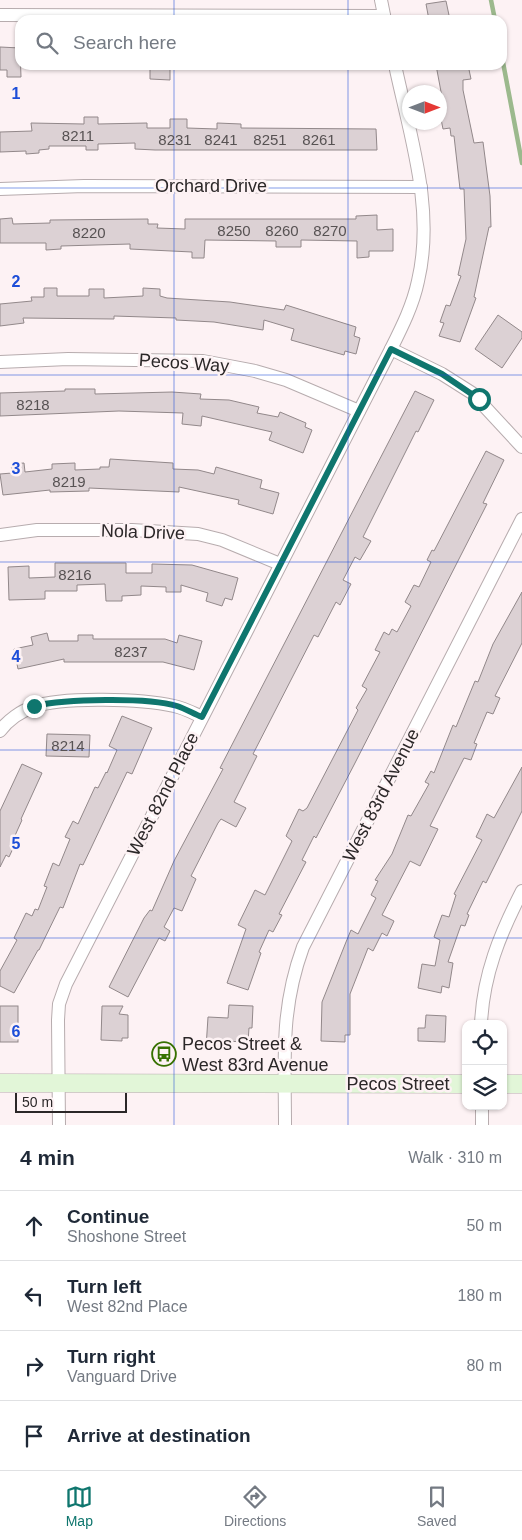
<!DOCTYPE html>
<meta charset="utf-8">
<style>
body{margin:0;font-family:Arial,sans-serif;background:#f2f2f3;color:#1f2937}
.controls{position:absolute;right:15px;bottom:15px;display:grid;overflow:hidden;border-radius:10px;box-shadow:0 1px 4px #0004}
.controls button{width:45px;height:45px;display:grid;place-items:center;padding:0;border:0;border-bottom:1px solid #e0e1e3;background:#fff;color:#1f2937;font:25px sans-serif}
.compass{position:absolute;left:402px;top:85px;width:45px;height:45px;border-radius:50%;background:#fff;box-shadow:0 1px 4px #0004;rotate:90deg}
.scale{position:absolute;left:15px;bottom:12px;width:112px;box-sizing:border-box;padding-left:5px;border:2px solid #2b2728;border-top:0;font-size:14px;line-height:18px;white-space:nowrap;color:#2b2728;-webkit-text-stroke:4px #fdf2f4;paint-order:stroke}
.stop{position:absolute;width:15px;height:15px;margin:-11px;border:4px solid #0f766e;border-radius:50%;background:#fff}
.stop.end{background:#0f766e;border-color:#fff;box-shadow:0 1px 5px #0008}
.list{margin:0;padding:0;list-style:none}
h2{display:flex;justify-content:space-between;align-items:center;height:65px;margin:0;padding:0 20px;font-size:21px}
h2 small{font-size:16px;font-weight:400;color:#747a83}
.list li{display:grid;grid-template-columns:32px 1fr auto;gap:15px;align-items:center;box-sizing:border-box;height:70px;padding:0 20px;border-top:1px solid #e0e1e3}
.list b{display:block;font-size:19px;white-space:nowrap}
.list p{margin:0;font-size:16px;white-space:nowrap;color:#747a83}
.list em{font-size:16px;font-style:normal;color:#747a83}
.icon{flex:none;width:28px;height:28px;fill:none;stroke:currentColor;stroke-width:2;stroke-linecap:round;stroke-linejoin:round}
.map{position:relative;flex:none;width:522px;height:1125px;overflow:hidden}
.search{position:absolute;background:#fff;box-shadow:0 1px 4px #0004;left:15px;right:15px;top:15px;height:55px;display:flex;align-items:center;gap:12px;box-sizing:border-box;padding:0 18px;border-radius:15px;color:#747a83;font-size:19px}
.sheet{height:345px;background:#fff}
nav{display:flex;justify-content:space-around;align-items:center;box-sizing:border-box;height:70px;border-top:1px solid #e0e1e3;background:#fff;font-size:14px;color:#747a83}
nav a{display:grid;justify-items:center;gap:2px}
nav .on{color:#0f766e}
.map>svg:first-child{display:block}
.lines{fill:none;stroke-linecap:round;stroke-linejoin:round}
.stream{stroke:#9cb98d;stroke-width:4.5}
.building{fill:#dcd1d4;stroke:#92888a}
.minor-casing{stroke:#b7acae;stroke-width:14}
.secondary-casing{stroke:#b7acae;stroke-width:19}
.minor{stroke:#fff;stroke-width:12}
.secondary{stroke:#e2f6d8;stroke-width:18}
.route{stroke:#0f766e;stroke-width:6}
.grid{fill:none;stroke:#1d4ed8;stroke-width:1;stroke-opacity:0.55}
.labels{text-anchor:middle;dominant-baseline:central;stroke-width:5;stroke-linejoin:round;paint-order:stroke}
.number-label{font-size:15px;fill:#575253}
.street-label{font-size:18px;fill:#2b2728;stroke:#fdf2f4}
.poi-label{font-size:18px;fill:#2b2728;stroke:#fdf2f4;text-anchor:start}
.grid-label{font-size:16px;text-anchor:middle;font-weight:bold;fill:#1d4ed8;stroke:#fdf2f4;stroke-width:5;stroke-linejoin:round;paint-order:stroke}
</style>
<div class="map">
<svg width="522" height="1125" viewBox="0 0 522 1125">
<rect width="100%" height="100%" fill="#fdf2f4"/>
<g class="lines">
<g class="stream">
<polyline points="491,0 495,20"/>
<polyline points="502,57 522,163"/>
</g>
</g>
<g class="building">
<polygon points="446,1 450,20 429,20 426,4"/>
<polygon points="0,47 20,48 21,77 7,77 7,70 0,70"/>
<polygon points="150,65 170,65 170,80 150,79"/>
<polygon points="436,65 468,65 471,79 463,80 463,90 474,143 483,142 490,196 491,227 489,227 474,297 476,298 460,342 439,336 444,323 440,322 446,305 450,306 461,276 458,275 466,239 464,189 460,189 454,136 451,136 450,128 443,129 440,114 445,113"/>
<polygon points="84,117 98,117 98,124 147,123 147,128 170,128 170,119 187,119 187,128 217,129 217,123 241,124 241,128 376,129 377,150 155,150 135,149 135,143 98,144 98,150 86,150 86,146 49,146 49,149 39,150 39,153 26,154 26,151 0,152 0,132 32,131 31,123 84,124"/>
<polygon points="377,215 377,230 393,229 393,251 369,251 369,257 357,258 357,241 301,240 301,247 276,247 276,241 205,240 204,258 192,258 192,252 130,249 130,244 61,246 61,249 46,250 46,243 0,243 0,219 12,218 13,224 50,223 50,220 148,219 148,224 158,224 157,228 185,229 185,219 356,219 356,216"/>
<polygon points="44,288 57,288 57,296 89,296 89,289 104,289 104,298 143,296 143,288 160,289 160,296 167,298 230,302 284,310 286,305 356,327 354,336 360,338 356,354 345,351 344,355 291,340 294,329 264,320 263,330 214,322 176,320 176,318 114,316 114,319 23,318 24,323 0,326 0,304 32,301 31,297 44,297"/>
<polygon points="498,315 522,332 522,338 502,368 475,349"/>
<polygon points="65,389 95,389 95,394 172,392 201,394 200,399 229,400 259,407 257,413 278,417 280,412 306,423 305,427 312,430 303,453 269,440 272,432 202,416 201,426 182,424 183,413 119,411 0,416 0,393 65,391"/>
<polygon points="415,391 434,400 418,432 416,431 363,537 371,541 360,560 355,557 343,580 351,584 340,605 336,602 318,637 314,635 253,754 257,756 234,802 246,808 236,827 221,819 218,823 191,876 196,879 182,911 174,908 164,927 170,931 165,941 159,938 128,997 109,987 144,918 150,910 152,911 174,861 223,769 220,768 237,735"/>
<polygon points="486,451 504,460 483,503 487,504 355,763 316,838 314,836 302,860 306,862 279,914 282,915 273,932 269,930 259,952 261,953 248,990 227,983 246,929 238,925 255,890 265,895 292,841 286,836 299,809 303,811 307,808 358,710 356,708 367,689 362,686 380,652 375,650 384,632 389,635 392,629 397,632 411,606 405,602 414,585 419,587 431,562 427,560 432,550 434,551"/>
<polygon points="110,459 173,463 173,469 198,470 214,474 216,467 262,480 260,488 279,493 273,514 238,504 239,500 179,487 179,492 89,488 89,491 50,492 50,490 3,495 0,474 12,473 11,464 24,463 25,472 52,469 52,464 75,463 75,470 100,469 100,467 109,467"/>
<polygon points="55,563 126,563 126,573 152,573 152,564 192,565 238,578 232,600 225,598 222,606 206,601 208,593 181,585 181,592 166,592 166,587 141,586 141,595 122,596 122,601 106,601 105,584 77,585 77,591 45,591 45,599 9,600 8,567 29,566 29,578 55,577"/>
<polygon points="522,592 522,643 495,696 500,698 493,714 487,712 474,743 477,744 471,760 464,758 430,826 438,829 420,866 410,861 382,915 394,921 387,936 382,933 373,951 368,948 350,994 350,1035 345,1035 345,1042 321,1041 322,1002 346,942 351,930 358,934 376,898 371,895 378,881 375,880 392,854 408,815 411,816 429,784 425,782 431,771 434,773 453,725 456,727 475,681 478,682 493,644"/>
<polygon points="47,633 49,641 78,641 78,635 93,635 93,639 165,639 177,643 179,635 202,641 194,670 163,662 64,662 64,659 18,669 14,649 33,645 31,637"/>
<polygon points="122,716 152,728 132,774 127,772 83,865 80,864 63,908 60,907 39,950 38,950 14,993 0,986 0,971 17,940 14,938 26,913 32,916 35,909 38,910 47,887 44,886 53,863 59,866 70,839 65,837 73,821 78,824 95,787 98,788 106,772 107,773 117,750 109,746"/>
<polygon points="47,734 90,735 89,757 46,756"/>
<polygon points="22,764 42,773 21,819 22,820 13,840 16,842 9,857 6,855 0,867 0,811"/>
<polygon points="522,767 522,811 486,883 483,881 467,914 469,915 465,926 461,925 448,962 453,963 449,988 442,986 441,993 418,988 422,964 435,966 440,940 434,937 442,915 449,917 456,895 454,894 482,840 476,837 487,814 494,818"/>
<polygon points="229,1005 253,1006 252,1028 249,1028 248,1042 223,1041 223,1048 206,1048 208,1017 228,1018"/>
<rect x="0" y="1006" width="18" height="36"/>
<polygon points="102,1006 123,1006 119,1014 128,1015 128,1038 122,1038 122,1041 101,1040"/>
<polygon points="426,1015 446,1016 445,1042 418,1041 418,1028 425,1028"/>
</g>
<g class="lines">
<g class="minor-casing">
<g id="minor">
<polyline points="381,0 385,20"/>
<polyline points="0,15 384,16"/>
<polyline points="0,189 84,186 421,187"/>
<polyline points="391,349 442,374 472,393 522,447"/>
<polyline points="0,362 68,359 203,361 255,371 286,380 359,411"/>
<polyline points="0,535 37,530 132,530 198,534 222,540 280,564"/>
<path d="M0 731C8 720 21 711 33 707 63 696 143 699 174 706 184 708 193 713 202 717"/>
<path d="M481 1024C483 975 500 934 522 891"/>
<polyline points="482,1106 482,1125"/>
<path d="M59 1125 58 1020 59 1004 66 984 391 349C402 327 413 305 418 281 435 209 410 136 395 65"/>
<path d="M285 1125C285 1059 280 1010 303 947L522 519"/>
</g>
</g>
<g class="secondary-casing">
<g id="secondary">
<polyline points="0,1083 466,1084"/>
<polyline points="503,1084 522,1084"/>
</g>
</g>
<use href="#minor" class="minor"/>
<use href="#secondary" class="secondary"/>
</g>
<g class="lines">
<path class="route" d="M34 706C65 699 147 697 177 706 186 709 194 714 202 717L391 349 442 374 479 399"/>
</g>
<path class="grid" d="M174 0V20M348 0V20M174 65V1125M348 65V1125M0 188H522M0 375H522M0 562H522M0 750H522M0 938H522"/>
<defs>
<g id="bus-ring" transform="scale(1.25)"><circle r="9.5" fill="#fdf2f4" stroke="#377101" stroke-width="1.5"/><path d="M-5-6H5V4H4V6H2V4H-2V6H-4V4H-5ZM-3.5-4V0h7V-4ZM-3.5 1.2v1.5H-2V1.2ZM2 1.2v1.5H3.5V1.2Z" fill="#377101"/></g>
</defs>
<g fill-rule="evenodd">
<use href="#bus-ring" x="164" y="1054"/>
</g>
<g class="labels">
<g class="number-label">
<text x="78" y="135">8211</text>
<text x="175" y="139">8231</text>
<text x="221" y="139">8241</text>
<text x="270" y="139">8251</text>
<text x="319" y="139">8261</text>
<text x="234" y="230">8250</text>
<text x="282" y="230">8260</text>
<text x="330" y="230">8270</text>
<text x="89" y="232">8220</text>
<text x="33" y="404">8218</text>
<text x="69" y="481">8219</text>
<text x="75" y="574">8216</text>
<text x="131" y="651">8237</text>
<text x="68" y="745">8214</text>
</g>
<g class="street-label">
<text x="211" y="186">Orchard Drive</text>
<text transform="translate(184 363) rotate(4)">Pecos Way</text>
<text transform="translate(143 532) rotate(2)">Nola Drive</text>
<text transform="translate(163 794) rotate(-63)">West 82nd Place</text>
<text transform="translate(381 795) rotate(-63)">West 83rd Avenue</text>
<text x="398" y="1084">Pecos Street</text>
</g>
<g class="poi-label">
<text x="182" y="1044">Pecos Street &amp;<tspan x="182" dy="21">West 83rd Avenue</tspan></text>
</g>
</g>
<g class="grid-label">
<text x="16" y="99">1</text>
<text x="16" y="287">2</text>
<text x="16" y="474">3</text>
<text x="16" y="662">4</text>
<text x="16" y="849">5</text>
<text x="16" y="1037">6</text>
</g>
</svg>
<div class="controls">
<button><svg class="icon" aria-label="locate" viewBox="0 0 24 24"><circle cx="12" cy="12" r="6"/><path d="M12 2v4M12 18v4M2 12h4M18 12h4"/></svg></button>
<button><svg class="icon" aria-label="layers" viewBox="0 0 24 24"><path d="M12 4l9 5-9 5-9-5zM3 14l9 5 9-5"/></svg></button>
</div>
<svg class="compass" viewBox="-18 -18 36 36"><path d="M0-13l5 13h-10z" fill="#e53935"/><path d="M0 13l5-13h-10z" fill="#747a83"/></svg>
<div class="scale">50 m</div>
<div class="stop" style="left:479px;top:399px"></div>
<div class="stop end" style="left:34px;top:706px"></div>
<div class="search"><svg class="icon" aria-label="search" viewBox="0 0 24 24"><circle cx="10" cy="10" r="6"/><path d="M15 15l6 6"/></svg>Search here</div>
</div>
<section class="sheet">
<h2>4 min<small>Walk · 310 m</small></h2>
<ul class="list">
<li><svg class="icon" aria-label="ahead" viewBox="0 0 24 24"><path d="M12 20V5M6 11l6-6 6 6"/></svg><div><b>Continue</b><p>Shoshone Street</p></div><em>50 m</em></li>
<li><svg class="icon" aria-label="left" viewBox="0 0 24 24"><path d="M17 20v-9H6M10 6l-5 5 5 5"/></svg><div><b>Turn left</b><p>West 82nd Place</p></div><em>180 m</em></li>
<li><svg class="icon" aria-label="right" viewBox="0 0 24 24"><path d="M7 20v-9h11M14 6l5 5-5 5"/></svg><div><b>Turn right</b><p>Vanguard Drive</p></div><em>80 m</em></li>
<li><svg class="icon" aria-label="arrive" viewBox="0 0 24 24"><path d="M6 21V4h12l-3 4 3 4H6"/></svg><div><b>Arrive at destination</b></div></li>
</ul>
</section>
<nav>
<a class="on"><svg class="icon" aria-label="map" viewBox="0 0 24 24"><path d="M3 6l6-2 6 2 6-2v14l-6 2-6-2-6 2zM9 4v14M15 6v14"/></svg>Map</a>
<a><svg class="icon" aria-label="directions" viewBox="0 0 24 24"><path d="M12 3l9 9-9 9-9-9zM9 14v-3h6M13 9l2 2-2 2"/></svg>Directions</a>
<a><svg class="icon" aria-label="saved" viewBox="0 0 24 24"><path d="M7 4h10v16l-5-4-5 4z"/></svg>Saved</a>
</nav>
